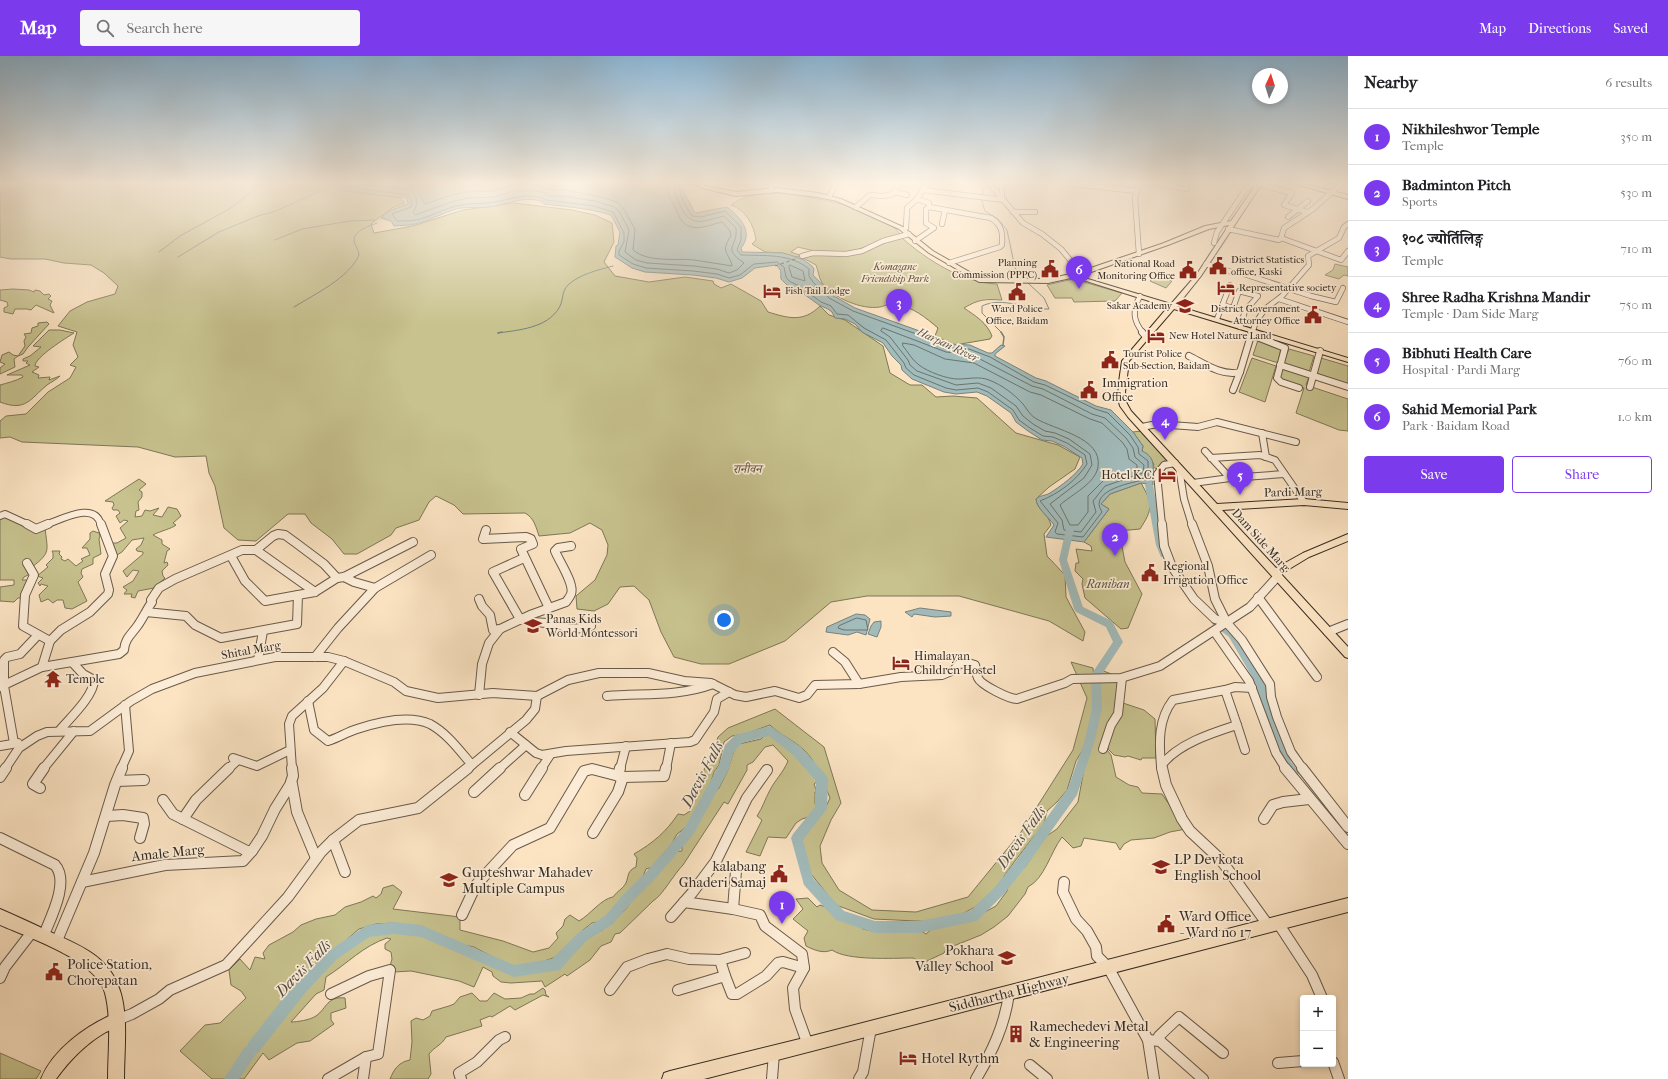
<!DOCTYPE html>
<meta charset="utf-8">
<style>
body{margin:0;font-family:"IM FELL French Canon","Noto Serif Devanagari",serif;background:#f6f6f6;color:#202124}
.controls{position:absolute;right:12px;bottom:12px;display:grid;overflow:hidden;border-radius:4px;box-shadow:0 2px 6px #0003}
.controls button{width:36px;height:36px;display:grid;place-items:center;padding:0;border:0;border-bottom:1px solid #e0e0e0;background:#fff;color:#202124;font:20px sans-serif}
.compass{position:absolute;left:1252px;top:12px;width:36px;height:36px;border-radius:50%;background:#fff;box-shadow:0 2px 6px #0003;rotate:4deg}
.you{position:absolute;left:724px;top:564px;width:14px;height:14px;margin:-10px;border:3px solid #fff;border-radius:50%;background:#1a73e8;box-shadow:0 0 0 6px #1a73e833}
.badge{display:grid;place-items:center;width:26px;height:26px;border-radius:50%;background:#7c3aed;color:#fff;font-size:13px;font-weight:700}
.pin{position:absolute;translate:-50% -33px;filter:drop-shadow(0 1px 2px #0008)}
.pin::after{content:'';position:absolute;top:21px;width:14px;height:12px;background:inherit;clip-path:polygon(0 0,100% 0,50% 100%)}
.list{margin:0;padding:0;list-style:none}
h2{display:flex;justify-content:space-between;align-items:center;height:52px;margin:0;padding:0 16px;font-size:17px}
h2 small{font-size:13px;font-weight:400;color:#757577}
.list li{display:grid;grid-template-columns:26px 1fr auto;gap:12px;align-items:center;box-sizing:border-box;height:56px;padding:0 16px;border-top:1px solid #e0e0e0}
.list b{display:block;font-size:15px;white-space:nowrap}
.list p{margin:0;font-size:13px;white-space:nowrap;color:#757577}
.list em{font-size:13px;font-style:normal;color:#757577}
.actions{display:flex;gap:8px;padding:12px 16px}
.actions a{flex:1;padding:9px 0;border:1px solid #7c3aed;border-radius:4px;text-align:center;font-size:14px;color:#7c3aed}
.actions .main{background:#7c3aed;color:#fff}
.icon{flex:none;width:22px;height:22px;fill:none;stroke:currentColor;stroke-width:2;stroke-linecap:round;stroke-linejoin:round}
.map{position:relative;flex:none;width:1348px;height:1023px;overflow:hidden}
header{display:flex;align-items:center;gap:24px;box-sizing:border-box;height:56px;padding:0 20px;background:#7c3aed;color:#fff}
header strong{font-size:19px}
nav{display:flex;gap:22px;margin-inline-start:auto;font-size:14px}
.search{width:280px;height:36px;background:#f6f6f6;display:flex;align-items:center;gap:10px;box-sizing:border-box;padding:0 14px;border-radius:4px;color:#757577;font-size:15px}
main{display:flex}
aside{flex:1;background:#fff}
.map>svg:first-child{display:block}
.green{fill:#c7c28e;stroke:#7e7758}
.water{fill:#a2bcbc;stroke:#77827e}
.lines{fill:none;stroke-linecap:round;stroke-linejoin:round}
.shore{stroke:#6c746e;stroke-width:1}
.stream-far1{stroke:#77827e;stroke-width:1}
.stream{stroke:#77827e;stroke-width:1.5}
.river{fill:#a2bcbc;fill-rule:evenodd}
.ferry{stroke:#515048;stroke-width:1;stroke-dasharray:3.5 2.5;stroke-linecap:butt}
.minor-far3-casing{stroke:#685a4a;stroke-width:6}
.minor-far2-casing{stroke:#685a4a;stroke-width:8}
.minor-far1-casing{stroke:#685a4a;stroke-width:10}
.minor-casing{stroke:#685a4a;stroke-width:12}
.major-casing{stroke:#362c21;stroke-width:2}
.highway-casing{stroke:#362c21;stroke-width:2}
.minor-far3{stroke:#fdedd8;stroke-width:4.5}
.minor-far2{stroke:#fdedd8;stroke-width:6}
.minor-far1{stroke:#fdedd8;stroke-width:8}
.minor{stroke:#fdedd8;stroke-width:10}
.major{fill:#fce4c3;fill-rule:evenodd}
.highway{fill:#fce4c3;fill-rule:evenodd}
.labels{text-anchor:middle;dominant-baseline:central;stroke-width:3.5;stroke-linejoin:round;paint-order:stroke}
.far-poi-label{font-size:10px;fill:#362c21;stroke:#fdedd8;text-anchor:start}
.far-park-label{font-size:10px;font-style:italic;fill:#5a523c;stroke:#fdedd8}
.far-water-label{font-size:11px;font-style:italic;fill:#515048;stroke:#fdedd8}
.poi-label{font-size:12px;fill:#362c21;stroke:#fdedd8;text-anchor:start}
.park-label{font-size:12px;font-style:italic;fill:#5a523c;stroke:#fdedd8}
.street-label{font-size:12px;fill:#362c21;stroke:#fdedd8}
.near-street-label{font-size:14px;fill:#362c21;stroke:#fdedd8}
.near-poi-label{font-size:14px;fill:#362c21;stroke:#fdedd8;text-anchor:start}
.near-water-label{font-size:16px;font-style:italic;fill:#515048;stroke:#fdedd8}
</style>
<header>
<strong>Map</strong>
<div class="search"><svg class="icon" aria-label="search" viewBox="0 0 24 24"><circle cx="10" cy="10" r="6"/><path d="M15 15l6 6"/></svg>Search here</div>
<nav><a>Map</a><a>Directions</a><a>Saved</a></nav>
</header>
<main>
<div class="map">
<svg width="1348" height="1023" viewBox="0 0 1348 1023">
<rect width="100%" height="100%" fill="#fce4c3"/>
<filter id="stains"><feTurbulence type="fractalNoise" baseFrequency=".005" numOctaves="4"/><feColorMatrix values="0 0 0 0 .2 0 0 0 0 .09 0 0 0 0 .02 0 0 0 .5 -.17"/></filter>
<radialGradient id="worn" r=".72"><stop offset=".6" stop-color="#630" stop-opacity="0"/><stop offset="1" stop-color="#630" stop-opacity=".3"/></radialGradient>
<g class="green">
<path d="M0 126H321L346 135 400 142 405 147 392 152 371 168 374 177 413 170 463 154 514 147 572 154 595 159 612 167 614 186 604 206 615 220 649 226 685 221 713 225 714 228 721 232 731 228 761 245 768 256C788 262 803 267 820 250L829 259 845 264 883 290 890 317 910 329H922L936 341 953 340 977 342 1016 377 1058 389 1080 401 1075 413 1049 431 1036 443C1037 454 1048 457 1051 469L1044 478 1047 500 1065 519 1066 541 1085 576 1083 585 1049 565 959 540H867L831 546 785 585 729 608H701L674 601 661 576 649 544 634 530 620 531 608 548 594 555 577 553 576 540 595 524 607 499 608 489 602 474 590 467 570 477 539 480C536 471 534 462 525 457L463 458 454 449 436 440 429 446 419 464 396 472 391 479 357 498H344L332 483 311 467 305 458H288L256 485 238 484 224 472 215 430 209 417 206 400 175 401 138 391 22 386 10 381 0 382V365L6 360 26 358 48 336 70 322 76 311 70 309 78 301 73 289 77 276 58 270 70 255 87 246 115 238 118 230 104 217 91 209 64 207 45 203H11L0 201Z"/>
<path d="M778 137C809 140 882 152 900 178 887 181 877 187 865 191 844 199 819 197 798 191L791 196 802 200 797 201 782 197 765 196 752 188 756 184C754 169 746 154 731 149 743 139 763 137 778 137Z"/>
<path d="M902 182C927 204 963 227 997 228L1002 244C985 243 979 243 964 252 976 260 987 267 992 280L990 283 955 289 935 280 938 272C925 261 913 251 895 248 890 247 885 250 880 251 862 254 833 242 822 227 819 222 818 214 816 209L803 202 810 199 866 195 887 186Z"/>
<polygon points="1335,208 1348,211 1348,220 1344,219 1339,223 1325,219 1333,214"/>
<polygon points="1157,220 1170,222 1169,224 1172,225 1166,232 1150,225"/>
<polygon points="1073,223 1122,237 1115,245 1074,246 1072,242 1055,242 1047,229"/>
<polygon points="13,233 29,234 34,236 35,234 40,235 44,239 49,238 51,240 48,243 52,245 50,249 54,257 36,249 31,254 27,253 15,253 13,258 4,256 4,252 8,250 7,246 0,244 0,234"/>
<polygon points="47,266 49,268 28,291 23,298 18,300 14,303 15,311 0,318 0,312 5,308 0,306 2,299 9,296 13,299 18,300 25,290 24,285 26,281 24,278 31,277 32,272 38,270 38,267"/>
<path d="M49 274H60L74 277C66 282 35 301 35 310L39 311 32 316 39 319 38 322 50 321 49 324 60 320C56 324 51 326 47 329 30 343 26 356 0 346V329C7 327 16 325 23 321L22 319H7L30 309 26 307 28 305H23V303L30 300 41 291 33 290Z"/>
<polygon points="1258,284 1281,292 1278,306 1275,306 1253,299"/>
<polygon points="1289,293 1314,300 1309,316 1283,307"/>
<polygon points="1252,302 1276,310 1265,346 1239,336"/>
<polygon points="1321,302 1348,310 1348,328 1316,317"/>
<polygon points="1283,312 1309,321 1306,329 1348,343 1348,375 1339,374 1296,357 1304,332 1279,323"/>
<polygon points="1141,375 1166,403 1157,413 1153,411 1154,408 1142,395 1143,390 1133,376"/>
<path d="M139 423 146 428 139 434 142 436V441L138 446 139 454 136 455 135 461 142 460 145 454 150 455 159 452 153 459 162 461 168 451 177 453 181 460 173 467 176 469C171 473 160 475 153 479L162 484V488L170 493 167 495 164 507 167 506 168 509 162 515 163 520 165 522 154 532 138 535 135 542 131 541 132 538H124L127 534 123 531 133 525 139 515 133 514 127 521 123 515 143 498V496L137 495 136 493 141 489 144 482 132 484 122 496 117 499 111 487H117L126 482 120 472 128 465 124 464 120 467 116 460 120 457 118 454H113L112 452 114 449 113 446 105 445Z"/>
<path d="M1141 427C1153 448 1153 453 1140 473L1119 475 1125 506 1142 538 1128 572 1121 573 1085 542 1082 528 1083 523 1075 515 1076 507H1079L1076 493 1092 495 1091 490 1084 486 1109 453 1101 448 1110 438Z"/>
<path d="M6 460 8 462 45 471C47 494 52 496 32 511V517L24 521 22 524H31L24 542H18L14 546 0 545V531L14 529V524H0V463Z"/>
<polygon points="93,475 99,477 100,480 99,483 101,498 93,502 93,508 82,513 81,517 83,521 78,526 87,545 72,553 65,552 63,544 57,544 53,547 48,543 41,546 39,539 48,530 41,528 40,530 38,527 43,522 37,520 48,511 46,509 53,502 53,497 52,495 60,495 59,498 62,501 61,503 65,505 68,503 76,510 83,505 81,503 90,499 87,492 82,492 90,483 90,477"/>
<path d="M1071 606 1093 612 1096 651 1086 688 1076 705 1067 734 1057 746 1047 755 1043 772 1034 780 1015 805 1004 820 1001 829 983 848 973 852 955 862 938 866 874 863 836 849 807 813 800 785 824 755 830 742C823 725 817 706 803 693 793 684 780 679 770 669L745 678 732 680 724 686 719 709 714 716 709 732 701 745 693 766 677 778 663 804 653 811 646 813 639 830 623 843 608 864 592 867 583 874 570 888 556 901 524 912 508 909 474 891 460 888 424 873 394 867 376 868 359 873 301 923 307 928C312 924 319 921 322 916 330 906 332 900 343 893L347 894 353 888 358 886 362 881 375 875V877C392 879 405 870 422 880L425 879 431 882H435L495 907 499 913 513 917H530L540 913 548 914 559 910 581 884 603 874 601 870C606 866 620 859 624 855 629 850 632 842 637 838 651 825 664 812 674 796L682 795V785L695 772 710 742 719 732 727 716 735 692 739 688 761 683 766 678 770 677 791 694 795 696 810 710 815 719 818 720 819 724 814 728 817 736H815V748L818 750V754H814L809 761 802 763 796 767 786 782 768 781 760 800 746 796 762 764 757 760C763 751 765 743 770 734 775 724 783 717 788 705L773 689 765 691 753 706 747 709V714L728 748 724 746 683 809C674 818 662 840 653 845L620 877 615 878 611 886 601 890 590 904 567 920 565 918 545 931 542 925 511 927 501 926 493 920 492 916 483 911 474 931 459 925 450 923 411 915 394 916 390 910 392 903 391 896 385 893V888L391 883 387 882C363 890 347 908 326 921L324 934 316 938 291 966C297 966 310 964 316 960 327 952 327 940 345 942L346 952 331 957V964L334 968 310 985 297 987 269 1004 263 997 244 1023H212L180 995 205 969 220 967 246 942 241 935 231 929 229 914 240 903 250 914 255 901 265 903 263 897 269 889 293 876 301 869 316 863 335 859 345 851 361 846 373 840 376 842 381 838 383 832 393 829 402 836 393 853 460 861V874L503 885 533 896 549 892 558 882 556 877 563 870 565 863 570 859 579 865C591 858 601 843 613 841 617 835 623 833 626 827 629 819 627 815 636 811L637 802 634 798C653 787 666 776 678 758L684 759 690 755 692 745 697 737 708 701 714 693 718 681 728 672 775 653 824 691 841 747 831 764 820 790 822 807 839 834 872 854 916 856 968 841 1021 776 1073 694 1087 642Z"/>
<path d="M1101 614 1119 621 1116 657 1103 689 1111 699 1116 721 1129 729 1138 731 1142 737 1162 738 1186 773 1170 776 1154 782 1131 784 1124 788 1120 794 1116 787 1084 782 1081 790 1073 792 1062 781C1050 797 1045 822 1028 831L1025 838 1008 860 994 871 981 879 946 893 944 897 927 905 925 911H920L917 904 913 902C892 902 848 905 832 894 823 898 814 894 806 890L804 882 808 875 793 863 803 853 796 843 808 842 817 851 820 849C833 852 838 865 852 864L863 873 872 875 886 872H916L926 878 935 870 978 863 985 856 996 850 1007 835 1008 827 1025 811 1045 781 1057 773 1078 746 1085 708 1098 658V620Z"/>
<path d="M1123 647 1144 654 1155 663 1156 702H1142L1141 704 1128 700 1125 701 1114 699 1108 693C1108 676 1120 664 1123 647Z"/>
<path d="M543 932 545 934 546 939 549 941 543 939 515 954 510 950 492 961 490 960 480 964 482 970 446 981C442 989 434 991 429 998L431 1018 428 1023H390C394 1013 399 1006 410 1004L412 986 411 965 416 962 423 964 430 960 432 955 449 950 454 948 460 941 472 937 480 945H487L494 937 505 943 521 942 530 938H534Z"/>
<polygon points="0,997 41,1015 36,1023 0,1023"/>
</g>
<g class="water">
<path d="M329 126H688L690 128 684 129 682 132 695 157 727 151C740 161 754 176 741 192L742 196 782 197 790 199 804 204 812 210 814 213 813 219 832 239 855 252 931 279 949 288 970 289 988 297H992L1001 289 1005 290 995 298V300L1036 322 1046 325 1096 350 1111 354 1133 376 1143 390 1142 395C1158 402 1152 414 1153 429L1141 427 1110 438 1101 448 1109 453 1084 486 1046 481 1054 469C1048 460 1037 453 1036 443 1040 439 1045 440 1050 437 1061 430 1077 418 1083 408L1082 402 1065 391 1052 385 1042 384 1028 375 1016 366 1011 357 987 340 977 336 956 338 944 336 912 323 902 314 901 309 892 300 883 287 862 276 855 268 845 263 835 262 832 256 828 253 819 249 797 233 787 229 781 223C780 215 783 216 776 209L755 212 742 222 729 226 716 222 693 219 645 216 632 212 615 201 616 190 618 189 620 176 611 159C588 152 567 151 544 148 535 138 507 147 496 150 483 153 469 150 456 153 442 157 429 165 415 168 408 170 401 169 394 170L391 165 381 162 389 155 408 148 407 142C380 139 353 138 329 126Z"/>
<polygon points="920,552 951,556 951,560 935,561 914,558 912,561 905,556"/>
<polygon points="856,558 865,559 870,563 866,579 857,576 848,579 826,576 827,571"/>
<polygon points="881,565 881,571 877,581 868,578 871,570 874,566"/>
</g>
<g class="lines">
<g class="shore">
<path d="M338 126 355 132 409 139 412 147 411 151 392 158 397 165C406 165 415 165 424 162 435 158 444 153 456 150 469 147 482 148 495 146 512 143 530 135 546 144L594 150 613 156 624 177V186L619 195V199L633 208 646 212 693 215 717 218 729 222 740 219 754 208 777 206 784 211 786 221 789 225 799 230 821 246 831 250 837 258 848 259 864 272 886 284 904 307 906 312 914 319 946 332 956 334 978 332 988 336 1013 354 1019 364 1030 372 1043 380 1053 381 1067 387 1085 399 1087 408C1076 425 1058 438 1040 445L1058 467 1055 476 1057 478 1083 481 1102 456C1087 434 1134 426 1148 423V405L1139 398 1138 391 1130 379 1108 357 1095 353 1045 329 1034 326 990 301 969 293 947 292 930 283 853 255 829 242 813 226 809 220V213C790 197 764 200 741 199L737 194 741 184V171L725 155 701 161 692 160 683 145 678 129 682 126"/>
<path d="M357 126 369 129 411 134C417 141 419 148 413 156L415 159 454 145 468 142 494 141 514 135H535L543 136 549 140H563L595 145 614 151 619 155 629 174 625 196 636 204 647 207 694 210 717 213 729 217 737 214 744 207C721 191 738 192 736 172L724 160C703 165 691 173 680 149 675 139 673 137 675 126"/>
<path d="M396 126C417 128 416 131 425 148L452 139 467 136 492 135 515 129H536L551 134H564L597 140 617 146 623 152 635 173 633 194C649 207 675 202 694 204 707 206 720 208 732 210 730 197 719 197 731 180L730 175 722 166C709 169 691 178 681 164 678 160 677 154 674 149 670 141 666 136 668 126"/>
<polygon points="790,209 803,215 805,225 792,221 789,211"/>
<polygon points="883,272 946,296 968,298 976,301 1032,330 1043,333 1092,358 1105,362 1126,382 1133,392 1135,401 1144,409 1143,417 1105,430 1093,445 1096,456 1081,476 1064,474 1062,464 1050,448 1084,422 1092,409 1090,398 1069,383 1055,377 1045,375 1033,368 1023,360 1016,350 991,332 978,327 956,329 917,315 910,309 908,304 890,281 881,275"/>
<path d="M903 287 914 289 945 303 974 307 1030 336 1041 339 1090 363 1102 367 1122 386 1127 393 1129 403 1137 409V412L1104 424 1088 440V456L1078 469H1070L1060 449C1072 438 1095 428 1098 411 1103 381 1054 374 1035 362 1030 359 1027 353 1023 348 1014 338 1002 329 989 324 979 320 969 323 958 323 947 323 928 316 919 309 912 304 908 296 903 290Z"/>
<polygon points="857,562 866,564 868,574 844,574 838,572 839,570"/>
</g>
<g class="stream-far1">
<path d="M988 127C980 135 981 145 985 155L998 163 1007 174 1015 212 1026 224"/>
<polyline points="220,131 230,126"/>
<polyline points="0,139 33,126"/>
<polyline points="275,184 302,173 350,165 375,164"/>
<polyline points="159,196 180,180 231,152 264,126"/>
<polyline points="178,201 219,176 258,160 276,155 331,130"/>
<path d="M294 251C315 238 349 222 359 199 359 193 354 189 354 184 354 174 370 170 377 167"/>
<path d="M498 277C519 274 547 272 559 252 564 244 561 236 568 229 580 218 598 214 613 210"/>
<path d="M1002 277 982 257V250C1003 240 1027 254 1049 253L1044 242 1028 227"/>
</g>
<g class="stream">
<polyline points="1001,276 1004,281 1003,289"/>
<polyline points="498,277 502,276"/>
</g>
<g class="river">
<polygon points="1149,426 1153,429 1164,489 1168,499 1167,501 1161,501 1156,489 1145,429"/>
<polygon points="1070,470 1074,473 1067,504 1083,551 1112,565 1123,586 1101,620 1102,653 1094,687 1077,739 1024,813 1003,839 977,865 920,877 875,877 836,864 804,829 791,782 793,778 815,751 816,725 793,699 769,680 742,687 734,696 728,715 693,779 655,823 631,847 613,868 586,885 560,914 514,921 421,881 394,878 369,881 337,903 306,936 258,997 256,998 239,1023 224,1023 244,992 247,991 248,987 296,926 329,895 367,869 394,866 421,869 514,909 552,903 578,877 605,860 623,839 647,815 685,771 719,709 725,689 735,679 770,670 801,691 826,719 828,723 827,753 803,784 813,822 844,855 875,865 920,865 970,855 995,831 1016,805 1068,732 1084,687 1092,653 1091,619 1113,586 1106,571 1076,556 1074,553 1059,504 1066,473"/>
<polygon points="1216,562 1235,575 1261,617 1291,706 1299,716 1298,720 1294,721 1290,720 1283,713 1252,621 1229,581 1213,569 1211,566 1213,563"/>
</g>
<polyline class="ferry" points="775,210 798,202"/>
<g class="minor-far3-casing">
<g id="minor-far3">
<polyline points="770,126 771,134"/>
<polyline points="928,126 917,143 929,147 929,151"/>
<polyline points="988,126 1023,167 1042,178 1061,193 1081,217"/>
<polyline points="1002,126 1002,141"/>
<polyline points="1149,126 1186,133 1187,126"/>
<polyline points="1064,127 1137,135"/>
<polyline points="1262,129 1292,137 1284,149 1307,156"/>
<polyline points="923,134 1004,144"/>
<polyline points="895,136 907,139"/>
<polyline points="829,141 837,126"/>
<polyline points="856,151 870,139 883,140 893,138 899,126"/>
<path d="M929 151 991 162C1002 169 1003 177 1002 189L1000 191 949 207"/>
<polyline points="1013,156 1035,156"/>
<polyline points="1288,161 1308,145"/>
<polyline points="942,168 945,154"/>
<polyline points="1228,173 1279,184 1281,182 1341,204 1348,195"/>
<polyline points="904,174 906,172 907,152 917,143"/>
<polyline points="1281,182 1284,172 1313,153 1343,126"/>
<polyline points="915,185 934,172 926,167 926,153 929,151"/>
<polyline points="1214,187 1217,176 1244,136 1250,129 1256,127"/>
<polyline points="1139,198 1135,142 1140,126"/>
<polyline points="802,200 813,197 846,198 862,195 883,185 909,178"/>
<polyline points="1206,208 1235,217 1238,216 1311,240 1336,246 1343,232"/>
<path d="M1140 240C1132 255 1133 264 1143 277"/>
<polyline points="1279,243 1348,266"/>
<polyline points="1223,249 1233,252 1239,235 1258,240 1245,255 1240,271"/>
<polyline points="1217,263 1230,229"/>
<polyline points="1252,277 1256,266 1265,253 1282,240 1309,209 1308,200 1339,182 1344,171 1348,168"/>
</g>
</g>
<g class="minor-far2-casing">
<g id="minor-far2">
<polyline points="1142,276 1147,282"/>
<polyline points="1252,279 1285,292 1277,322 1281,326 1299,332"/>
<path d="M1189 300C1203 307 1223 321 1240 316L1252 276"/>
<polyline points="1280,309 1348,331"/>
<polyline points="1310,331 1320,295"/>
<polyline points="1233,334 1240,316"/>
<polyline points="1142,371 1157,368 1198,371 1217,366 1296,386"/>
<polyline points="1262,377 1266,401"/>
<polyline points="1205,395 1230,422"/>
<polyline points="1211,402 1260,399 1275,404 1304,446"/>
<polyline points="1179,412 1184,443 1192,469"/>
<polyline points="1193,427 1230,422 1284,418"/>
<polyline points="0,460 5,458 29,469"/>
<path d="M45 469C61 464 95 444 101 469"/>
<polyline points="1162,469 1157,418 1164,409 1175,407"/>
</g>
</g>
<g class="minor-far1-casing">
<g id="minor-far1">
<polyline points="27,468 36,473 48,468"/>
<polyline points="1162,468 1164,490 1172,511 1194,543 1215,563 1227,567"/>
<polyline points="1192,468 1208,510 1215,543 1227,567 1242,584 1270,628 1271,641 1277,661 1291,696 1303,713"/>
<polyline points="486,474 483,483 526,481 531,483 533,488 521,493 549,552"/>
<polyline points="256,494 315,536"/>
<polyline points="231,500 245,525 265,545 298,539"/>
<path d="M524 502 493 516 520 563 533 566 560 568C568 576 581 572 591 570"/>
<polyline points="27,507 34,519 25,539 23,570 50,585"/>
<polyline points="344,521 354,526 375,532"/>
<polyline points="337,522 344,521 413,486"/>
<polyline points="1258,541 1317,621"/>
<polyline points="479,543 482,550 490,559 493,574 500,573"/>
<polyline points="1214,575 1249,625 1276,697 1286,713"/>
<polyline points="1328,576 1348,568"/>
<polyline points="833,596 845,606 859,628"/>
<polyline points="315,601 338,572 375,532 431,499"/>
<polyline points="258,604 263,575"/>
<path d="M72 606 119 598 124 594C125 582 132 578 138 569 143 562 147 553 152 546L151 544 159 532 175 523 242 494H256L273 480 278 478 285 479 296 487 324 508 337 522 315 536 298 539 297 568 221 582 195 569 186 560 146 556"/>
<path d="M42 611 72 606 83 618 94 624C94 640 69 663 59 675"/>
<polyline points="0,631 42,611 50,585 61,574 90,556 108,538 109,534 105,518 113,500 101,468"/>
<path d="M479 639 482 608 489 587 500 573 530 559 566 546C568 543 570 541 571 538 575 528 559 505 555 495L558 492 571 490"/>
<path d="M537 640 568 624 599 617H648L684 625 711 627 735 639 746 641 775 635 799 642 807 639 815 629 859 628 901 621 942 619 954 614 959 608 968 607 975 609C976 613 976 618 978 622 981 629 1009 643 1017 643L1065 627 1072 623 1121 622 1160 610 1250 551 1278 520"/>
<path d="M607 640C643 637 678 641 713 628"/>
<path d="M308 645 314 674 328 685C338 682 347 676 357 673 378 666 408 658 430 668 447 677 460 695 472 709"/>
<polyline points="1237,669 1245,694"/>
<polyline points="510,676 536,697 542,699 566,695 690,686 695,684 714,656 717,643 729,636"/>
<polyline points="14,687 4,630 4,604 7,601 20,598 38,579"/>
<polyline points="0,690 18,687"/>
<polyline points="1103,693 1111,669 1118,658 1122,622"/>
<polyline points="233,702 257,710 290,694"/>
<path d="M1161 710C1159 687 1158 663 1173 644L1225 634"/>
<polyline points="5,713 19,692 37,680 47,676 90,675 131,645 152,633 195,617 275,601 328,601 344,605 394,626 406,635 438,642 493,637 537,640"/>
<polyline points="43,713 74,675"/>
<polyline points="121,713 129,695 125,649"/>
<polyline points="228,713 238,704"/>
<polyline points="292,713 289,668 292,660 323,632 344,605"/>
<polyline points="467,713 526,664 535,653 537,640"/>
<polyline points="499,713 526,689"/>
<polyline points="541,713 550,699"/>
<polyline points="590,713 594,713"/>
<polyline points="620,713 626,690"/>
<polyline points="666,713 671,687"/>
<path d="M1162 713 1161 710C1177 688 1212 677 1237 669L1225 634 1235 631 1252 632"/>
</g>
</g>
<g class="minor-casing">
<g id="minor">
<polyline points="229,712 196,744 183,763 247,795 252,795 262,780 275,753 290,729 293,720 292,712"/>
<polyline points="1162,712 1166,729 1182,763 1190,775 1221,804 1268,869"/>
<polyline points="1285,712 1348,788"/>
<polyline points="1302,712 1348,771"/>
<polyline points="618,720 620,712"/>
<polyline points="0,721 6,712"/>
<polyline points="117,725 144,724"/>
<polyline points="292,728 297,756 316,802"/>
<polyline points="40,732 33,728 44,712"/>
<polyline points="474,736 500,712"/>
<polyline points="525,739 542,712"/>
<polyline points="163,744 173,758 183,763"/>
<polyline points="107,760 123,759 143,762 144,768 140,782"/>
<polyline points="1264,763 1273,749 1283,746 1309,743"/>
<polyline points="593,777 618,736 623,721"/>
<path d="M0 782 55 809C70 826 50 863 43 881"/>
<polyline points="333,784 345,816"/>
<polyline points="736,815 733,853 760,859 765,870 802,898 804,912 793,932 795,953 808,989"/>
<polyline points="82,826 165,809 243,805 252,795"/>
<polyline points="1064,826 1063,836 1076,863 1087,875 1096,891 1097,900 1108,911 1148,984 1154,1023"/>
<polyline points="684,846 733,853"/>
<polyline points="462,859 476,829 513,789 550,772 584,715 592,713 623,721 664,720 666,712"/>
<polyline points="671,861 692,837 716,805 747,742 767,714"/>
<polyline points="1278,867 1312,919 1322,942"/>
<polyline points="56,887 94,797 115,729 122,712"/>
<polyline points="720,904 745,897"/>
<polyline points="0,922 5,911 32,876"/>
<polyline points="610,934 627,911 648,903 667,898 689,903 720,904 725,920"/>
<polyline points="678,934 725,920 732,938 737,938 766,920 778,907 783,906 804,912"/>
<polyline points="331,938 369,920 390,914 378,998 366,1001 363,1023"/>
<polyline points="117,964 132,958 159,943 170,934 226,909 288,841 321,796 333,784 359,764 418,752 468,712"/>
<polyline points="1148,984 1160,985 1203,1023"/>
<polyline points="1160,985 1159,980 1179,961 1223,997"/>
<polyline points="1333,1006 1339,1023"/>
<polyline points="1278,1007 1303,1005"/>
<polyline points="1030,1009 1047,1023"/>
<polyline points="328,1023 366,1001"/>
<polyline points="461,1023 459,1017 477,1006 499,984 505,981"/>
<polyline points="772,1023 774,997"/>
<polyline points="859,1023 863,1016 871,972"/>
<path d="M976 1023C992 996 1005 969 1009 937"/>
</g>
</g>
<g class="major-casing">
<g id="major">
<polygon points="691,126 698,126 706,130 736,136 777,132 818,137 841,143 903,171 933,195 980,222 1048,223 1079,216 1164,187 1205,170 1231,165 1255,130 1263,126 1270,126 1259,132 1201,220 1177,250 1348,302 1348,306 1174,253 1129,305 1125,336 1126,346 1131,355 1217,448 1304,443 1348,447 1348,453 1304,449 1222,454 1276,512 1303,497 1348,478 1348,485 1309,501 1281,518 1348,591 1348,602 1345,601 1128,361 1120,350 1118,342 1119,326 1122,305 1168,251 1083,224 1088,223 1171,248 1197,218 1229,169 1209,173 1168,189 1080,220 1048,227 979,226 929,197 899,173 837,145 818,141 777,136 736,140 702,132"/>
<polygon points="1289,126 1297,126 1348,139 1348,143"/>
<path d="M116 957 121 959 123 964C120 971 112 973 106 976 85 988 70 1004 56 1023H41C53 993 87 969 116 957Z"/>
</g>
</g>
<g class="highway-casing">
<g id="highway">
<polygon points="1348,842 1348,856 704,1023 662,1023 664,1017 670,1015 808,981"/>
<path d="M0 853C16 860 32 867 48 875 79 889 111 900 121 938 128 964 124 996 124 1023H108C108 996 112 964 105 937 96 904 30 882 0 869Z"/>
</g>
</g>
<use href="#minor-far3" class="minor-far3"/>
<use href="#minor-far2" class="minor-far2"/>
<use href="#minor-far1" class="minor-far1"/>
<use href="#minor" class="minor"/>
<use href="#major" class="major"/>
<use href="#highway" class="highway"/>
</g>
<linearGradient id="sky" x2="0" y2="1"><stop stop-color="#8cb7d6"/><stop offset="0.47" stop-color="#fef3e4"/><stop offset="1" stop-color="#fef3e4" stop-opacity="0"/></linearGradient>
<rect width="1348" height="269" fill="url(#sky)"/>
<defs>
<g id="civic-bare" transform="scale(1.38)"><path d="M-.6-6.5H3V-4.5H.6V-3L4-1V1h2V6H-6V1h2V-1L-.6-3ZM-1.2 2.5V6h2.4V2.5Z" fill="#8f2418" stroke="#fdedd8" stroke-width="2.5" paint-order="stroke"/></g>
<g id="hotel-bare" transform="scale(1.38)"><path d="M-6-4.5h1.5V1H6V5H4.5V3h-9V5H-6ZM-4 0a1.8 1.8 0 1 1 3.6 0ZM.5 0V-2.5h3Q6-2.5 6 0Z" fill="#8f2418" stroke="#fdedd8" stroke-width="2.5" paint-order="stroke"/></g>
<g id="school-bare" transform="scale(1.38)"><path d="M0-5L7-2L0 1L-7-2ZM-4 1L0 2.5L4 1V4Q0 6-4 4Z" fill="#8f2418" stroke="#fdedd8" stroke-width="2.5" paint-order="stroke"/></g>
<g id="temple-bare" transform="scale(1.38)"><path d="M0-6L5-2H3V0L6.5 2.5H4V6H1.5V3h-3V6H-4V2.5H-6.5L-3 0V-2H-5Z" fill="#8f2418" stroke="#fdedd8" stroke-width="2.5" paint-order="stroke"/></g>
<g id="university-bare" transform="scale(1.38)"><path d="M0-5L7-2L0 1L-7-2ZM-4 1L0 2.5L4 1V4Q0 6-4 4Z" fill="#8f2418" stroke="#fdedd8" stroke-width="2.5" paint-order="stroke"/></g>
<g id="building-bare" transform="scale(1.38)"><path d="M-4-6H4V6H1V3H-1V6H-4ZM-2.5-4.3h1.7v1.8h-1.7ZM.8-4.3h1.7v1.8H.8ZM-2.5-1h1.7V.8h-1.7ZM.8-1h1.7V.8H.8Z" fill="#8f2418" stroke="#fdedd8" stroke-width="2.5" paint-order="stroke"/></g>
</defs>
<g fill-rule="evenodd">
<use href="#civic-bare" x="1218" y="210"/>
<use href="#civic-bare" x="1050" y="213"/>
<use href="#civic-bare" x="1188" y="214"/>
<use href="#hotel-bare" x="1226" y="232"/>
<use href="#hotel-bare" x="772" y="235"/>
<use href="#civic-bare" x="1017" y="236"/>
<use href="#school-bare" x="1185" y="250"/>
<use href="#civic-bare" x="1313" y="259"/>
<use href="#hotel-bare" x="1156" y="280"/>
<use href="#civic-bare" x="1110" y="304"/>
<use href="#civic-bare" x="1089" y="334"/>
<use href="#hotel-bare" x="1167" y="419"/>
<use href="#civic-bare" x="1150" y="517"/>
<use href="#school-bare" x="533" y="570"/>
<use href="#hotel-bare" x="901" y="607"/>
<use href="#temple-bare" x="53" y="623"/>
<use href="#school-bare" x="1161" y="811"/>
<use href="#civic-bare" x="779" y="818"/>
<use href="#university-bare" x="449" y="824"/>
<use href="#civic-bare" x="1166" y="868"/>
<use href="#school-bare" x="1007" y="902"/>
<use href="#civic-bare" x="54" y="916"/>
<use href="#building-bare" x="1016" y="978"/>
<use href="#hotel-bare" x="908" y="1002"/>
</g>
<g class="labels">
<g class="far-poi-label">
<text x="1231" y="204">District Statistics<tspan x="1231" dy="12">office, Kaski</tspan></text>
<text x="1037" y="207" text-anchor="end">Planning<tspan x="1037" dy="12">Commission (PPPC)</tspan></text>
<text x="1175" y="208" text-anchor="end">National Road<tspan x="1175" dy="12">Monitoring Office</tspan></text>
<text x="1239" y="232">Representative society</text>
<text x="785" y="235">Fish Tail Lodge</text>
<text x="1172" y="250" text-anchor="end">Sakar Academy</text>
<text x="1017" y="253" text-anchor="middle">Ward Police<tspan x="1017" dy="12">Office, Baidam</tspan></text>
<text x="1300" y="253" text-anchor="end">District Government<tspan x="1300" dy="12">Attorney Office</tspan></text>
<text x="1169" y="280">New Hotel Nature Land</text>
<text x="1123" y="298">Tourist Police<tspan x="1123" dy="12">Sub-Section, Baidam</tspan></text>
</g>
<g class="far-park-label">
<text x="895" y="211">Komagane<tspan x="895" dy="12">Friendship Park</tspan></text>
</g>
<g class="far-water-label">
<text transform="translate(948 289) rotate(25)">Harpan River</text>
</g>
<g class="poi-label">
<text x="1102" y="327">Immigration<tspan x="1102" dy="14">Office</tspan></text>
<text x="1154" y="419" text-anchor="end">Hotel K.C.</text>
<text x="1163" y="510">Regional<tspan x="1163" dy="14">Irrigation Office</tspan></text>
<text x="546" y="563">Panas Kids<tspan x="546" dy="14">World Montessori</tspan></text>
<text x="914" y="600">Himalayan<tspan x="914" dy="14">Children Hostel</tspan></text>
<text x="66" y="623">Temple</text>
</g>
<g class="park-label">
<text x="747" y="413">रानीवन</text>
<text x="1108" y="528">Raniban</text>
</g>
<g class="street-label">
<text transform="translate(1293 436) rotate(-1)">Pardi Marg</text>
<text transform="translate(1261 484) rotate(48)">Dam Side Marg</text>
<text transform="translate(251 594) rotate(-10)">Shital Marg</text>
</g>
<g class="near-street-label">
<text transform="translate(168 797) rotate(-6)">Amale Marg</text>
<text transform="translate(1009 937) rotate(-14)">Siddhartha Highway</text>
</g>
<g class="near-poi-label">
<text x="1174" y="803">LP Devkota<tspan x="1174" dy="16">English School</tspan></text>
<text x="766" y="810" text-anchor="end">kalabang<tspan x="766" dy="16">Ghaderi Samaj</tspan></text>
<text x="462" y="816">Gupteshwar Mahadev<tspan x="462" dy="16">Multiple Campus</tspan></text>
<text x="1179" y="860">Ward Office<tspan x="1179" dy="16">- Ward no 17</tspan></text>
<text x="994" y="894" text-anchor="end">Pokhara<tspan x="994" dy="16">Valley School</tspan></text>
<text x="67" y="908">Police Station,<tspan x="67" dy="16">Chorepatan</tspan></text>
<text x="1029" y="970">Ramechedevi Metal<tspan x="1029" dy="16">&amp; Engineering</tspan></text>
<text x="921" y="1002">Hotel Rythm</text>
</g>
<g class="near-water-label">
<text transform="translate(702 718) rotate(-62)">Davis Falls</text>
<text transform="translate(1021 781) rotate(-54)">Davis Falls</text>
<text transform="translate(303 912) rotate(-46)">Davis Falls</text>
</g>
</g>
<rect width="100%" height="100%" filter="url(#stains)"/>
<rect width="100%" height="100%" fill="url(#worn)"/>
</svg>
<div class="controls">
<button>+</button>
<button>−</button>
</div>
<svg class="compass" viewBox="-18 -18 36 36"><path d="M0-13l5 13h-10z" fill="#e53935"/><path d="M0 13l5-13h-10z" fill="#757577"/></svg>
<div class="you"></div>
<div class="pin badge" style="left:782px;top:868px">1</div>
<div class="pin badge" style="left:1115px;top:500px">2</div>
<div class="pin badge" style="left:899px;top:266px">3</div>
<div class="pin badge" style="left:1165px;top:384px">4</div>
<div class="pin badge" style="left:1240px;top:439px">5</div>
<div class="pin badge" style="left:1079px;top:233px">6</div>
</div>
<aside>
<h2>Nearby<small>6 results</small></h2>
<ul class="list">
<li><span class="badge">1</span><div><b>Nikhileshwor Temple</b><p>Temple</p></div><em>350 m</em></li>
<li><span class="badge">2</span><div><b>Badminton Pitch</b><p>Sports</p></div><em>530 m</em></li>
<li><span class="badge">3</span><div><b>१०८ ज्योर्तिलिङ्ग</b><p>Temple</p></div><em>710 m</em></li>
<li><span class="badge">4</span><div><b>Shree Radha Krishna Mandir</b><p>Temple · Dam Side Marg</p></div><em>750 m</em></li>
<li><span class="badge">5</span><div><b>Bibhuti Health Care</b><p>Hospital · Pardi Marg</p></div><em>760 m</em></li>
<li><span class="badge">6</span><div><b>Sahid Memorial Park</b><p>Park · Baidam Road</p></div><em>1.0 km</em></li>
</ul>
<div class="actions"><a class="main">Save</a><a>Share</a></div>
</aside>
</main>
